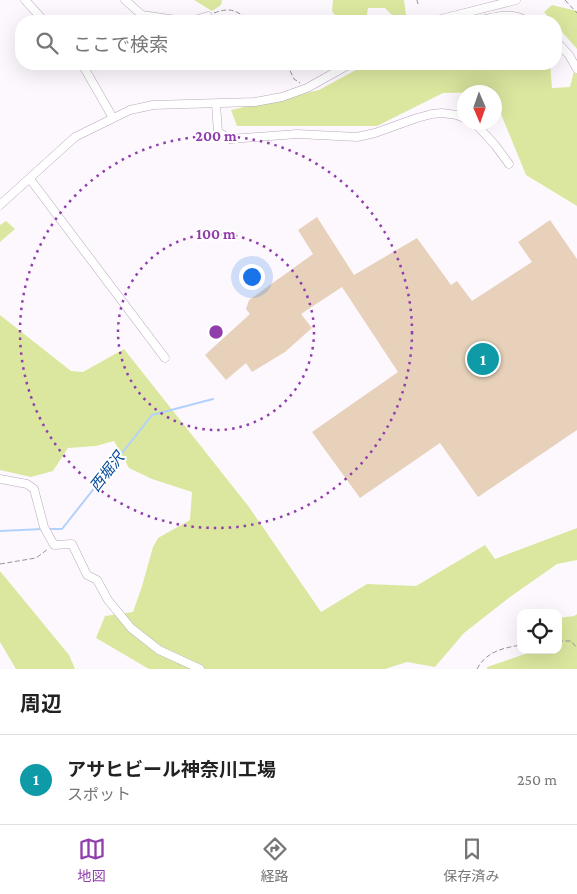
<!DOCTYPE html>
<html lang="ja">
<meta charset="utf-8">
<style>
body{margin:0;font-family:"Crimson Pro","Noto Sans JP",serif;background:#f2f2f2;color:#222}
.controls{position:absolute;right:15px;bottom:15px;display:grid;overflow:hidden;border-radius:10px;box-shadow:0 5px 20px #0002}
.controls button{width:45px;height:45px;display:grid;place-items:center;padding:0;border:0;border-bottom:1px solid #e0e0e0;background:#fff;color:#222;font:25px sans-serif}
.compass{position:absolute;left:457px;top:85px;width:45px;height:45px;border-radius:50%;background:#fff;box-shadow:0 5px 20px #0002;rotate:178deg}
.you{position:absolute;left:251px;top:276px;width:18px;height:18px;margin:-12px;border:4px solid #fff;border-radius:50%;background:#1a73e8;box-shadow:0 0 0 8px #1a73e833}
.badge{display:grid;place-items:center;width:32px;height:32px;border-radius:50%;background:#913ead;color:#fff;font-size:16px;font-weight:700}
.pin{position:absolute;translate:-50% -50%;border:2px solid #fff;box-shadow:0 1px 5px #0006}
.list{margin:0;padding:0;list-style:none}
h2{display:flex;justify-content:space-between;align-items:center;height:65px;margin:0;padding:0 20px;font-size:21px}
h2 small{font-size:16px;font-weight:400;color:#767676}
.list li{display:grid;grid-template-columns:32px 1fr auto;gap:15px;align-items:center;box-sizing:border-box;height:90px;padding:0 20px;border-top:1px solid #e0e0e0}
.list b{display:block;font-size:19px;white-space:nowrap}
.list p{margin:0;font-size:16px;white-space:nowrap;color:#767676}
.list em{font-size:16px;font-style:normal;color:#767676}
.icon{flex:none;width:28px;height:28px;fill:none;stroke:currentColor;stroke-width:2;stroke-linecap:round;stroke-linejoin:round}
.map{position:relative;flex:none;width:577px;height:669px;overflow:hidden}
.search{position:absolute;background:#fff;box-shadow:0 5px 20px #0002;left:15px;right:15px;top:15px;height:55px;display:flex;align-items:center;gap:12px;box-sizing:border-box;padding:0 18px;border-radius:20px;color:#767676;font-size:19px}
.sheet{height:155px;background:#fff}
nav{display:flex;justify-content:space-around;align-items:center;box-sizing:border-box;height:70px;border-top:1px solid #e0e0e0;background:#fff;font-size:14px;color:#767676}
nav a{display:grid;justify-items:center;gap:2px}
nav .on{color:#913ead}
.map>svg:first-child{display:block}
.green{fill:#dbe79f}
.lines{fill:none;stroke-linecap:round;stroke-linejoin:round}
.stream{stroke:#b2d1fc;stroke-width:2}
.building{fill:#e7d1ba}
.minor-casing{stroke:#bba7be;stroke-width:9}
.path{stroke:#99939a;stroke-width:1;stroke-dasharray:5 2.5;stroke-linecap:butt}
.minor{stroke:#fff;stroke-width:8}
.ring{fill:none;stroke:#913ead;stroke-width:2.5;stroke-dasharray:2.5 5}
.labels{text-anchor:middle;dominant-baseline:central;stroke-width:4;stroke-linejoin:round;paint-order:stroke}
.water-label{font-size:15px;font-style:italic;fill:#054a9b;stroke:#fff}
.centre{fill:#913ead;stroke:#fff;stroke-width:2.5}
.ring-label{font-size:15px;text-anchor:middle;font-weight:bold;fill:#913ead;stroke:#fff;stroke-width:4;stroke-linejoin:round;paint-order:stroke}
</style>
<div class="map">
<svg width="577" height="669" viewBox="0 0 577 669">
<rect width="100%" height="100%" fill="#fdf8fd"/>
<g class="green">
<polygon points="194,0 222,0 221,5 212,11"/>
<polygon points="333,0 404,0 406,15 395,18 385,8 368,8 366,21 339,21 332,11"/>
<polygon points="552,5 577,11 577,49 556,25 556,21 552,21 544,12"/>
<polygon points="577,59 577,206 526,175 501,114 495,109 494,92 443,93 377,126 237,126 231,110 319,90 367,64 550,64 552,88 570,87"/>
<polygon points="6,221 15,229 0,242 0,225"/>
<polygon points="0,315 71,371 83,372 124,349 249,507 321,612 367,584 416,586 485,545 495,559 577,528 577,560 557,564 510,597 464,633 435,667 407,662 385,669 149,669 96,638 105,616 133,612 142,586 153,547 158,538 190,520 192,492 152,479 129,468 114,441 96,446 68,448 53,471 31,477 0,470"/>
<polygon points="0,571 69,655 75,669 16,669 0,642"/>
<polygon points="577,614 577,669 487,669 487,667 531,652 531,650 558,650 558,618 574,616"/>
</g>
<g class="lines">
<g class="stream">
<polyline points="48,529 62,529 152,415 213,399"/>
<polyline points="0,531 43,529"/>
</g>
</g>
<polygon class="building" points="317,217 354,275 417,238 451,285 457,281 472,301 532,262 518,242 550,220 577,259 577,430 478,497 440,443 360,498 312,432 398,372 342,287 301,314 312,328 285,352 252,372 246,363 226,380 205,355 250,314 246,309 249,300 313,254 298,230"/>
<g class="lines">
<g class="minor-casing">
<g id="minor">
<polyline points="25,0 44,21"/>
<polyline points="125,0 142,15 183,21"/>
<polyline points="186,21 192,21 208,16"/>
<polyline points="433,21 516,0"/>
<path d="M477 21C497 17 509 11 527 21"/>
<polyline points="556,41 569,55 577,69"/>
<polyline points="82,64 113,118"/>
<polyline points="216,104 218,132 230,139 297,134 357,137 375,133 417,118 432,114 442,113 457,115 464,118"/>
<polyline points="474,122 495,145 509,164"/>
<polyline points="30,179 165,358"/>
<polyline points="0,205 75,137 130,110 153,105 255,102 282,97 307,88 350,64"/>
<polyline points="0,479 27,484 34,489 44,527 54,545 72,544 87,575 97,580 108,600 131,628 159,650 200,669"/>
</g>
</g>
<g class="path">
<polyline points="417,0 418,4"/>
<polyline points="565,0 577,13"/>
<path d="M214 13C233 6 236 12 252 21"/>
<polyline points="287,64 294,79 300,83"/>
<polyline points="0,564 36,558 48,549"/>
<polyline points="558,641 571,641 577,648"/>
<path d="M477 669C486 652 502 648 521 645"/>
</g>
<use href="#minor" class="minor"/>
</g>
<g class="ring">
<circle cx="216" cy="332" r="98"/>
<circle cx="216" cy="332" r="196"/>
</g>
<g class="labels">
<g class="water-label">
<text transform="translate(107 472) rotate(-52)">西堀沢</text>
</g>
</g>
<circle cx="216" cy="332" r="8" class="centre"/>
<g class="ring-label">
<text x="216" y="141">200 m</text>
<text x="216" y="239">100 m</text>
</g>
</svg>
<div class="controls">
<button><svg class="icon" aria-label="locate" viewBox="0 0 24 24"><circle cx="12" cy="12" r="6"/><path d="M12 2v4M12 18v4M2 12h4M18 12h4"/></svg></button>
</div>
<svg class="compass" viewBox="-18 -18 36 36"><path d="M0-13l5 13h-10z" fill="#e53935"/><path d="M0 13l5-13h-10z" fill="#767676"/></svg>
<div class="you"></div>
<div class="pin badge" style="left:483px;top:359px;background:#0f9aa8">1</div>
<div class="search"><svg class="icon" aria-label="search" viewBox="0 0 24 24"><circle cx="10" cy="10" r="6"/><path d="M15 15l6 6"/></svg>ここで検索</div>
</div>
<section class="sheet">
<h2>周辺<small></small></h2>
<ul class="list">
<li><span class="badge" style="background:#0f9aa8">1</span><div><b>アサヒビール神奈川工場</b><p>スポット</p></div><em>250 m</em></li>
</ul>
</section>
<nav>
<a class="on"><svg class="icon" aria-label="map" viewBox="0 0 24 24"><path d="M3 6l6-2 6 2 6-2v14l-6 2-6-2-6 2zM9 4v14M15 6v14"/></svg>地図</a>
<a><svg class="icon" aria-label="directions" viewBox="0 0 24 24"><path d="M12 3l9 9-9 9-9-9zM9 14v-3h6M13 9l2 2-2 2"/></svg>経路</a>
<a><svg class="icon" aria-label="saved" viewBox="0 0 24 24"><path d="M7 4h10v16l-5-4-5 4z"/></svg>保存済み</a>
</nav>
